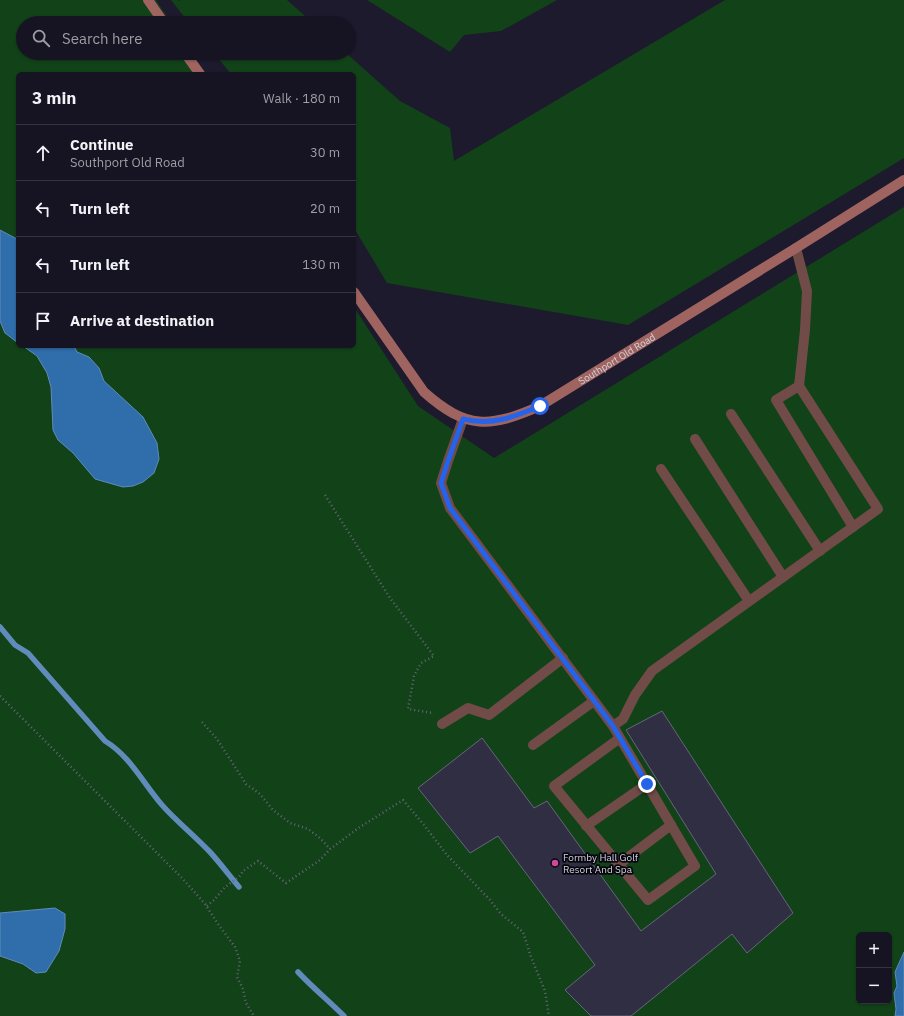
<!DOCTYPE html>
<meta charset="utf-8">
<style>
body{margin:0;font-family:"IBM Plex Sans",sans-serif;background:#1f1d2a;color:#f1f3f6}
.controls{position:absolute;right:12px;bottom:12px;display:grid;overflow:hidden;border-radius:6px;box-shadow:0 1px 3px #0004}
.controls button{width:36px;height:36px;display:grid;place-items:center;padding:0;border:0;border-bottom:1px solid #353340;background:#161422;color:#f1f3f6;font:20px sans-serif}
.stop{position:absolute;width:12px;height:12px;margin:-9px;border:3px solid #2563eb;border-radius:50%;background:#fff}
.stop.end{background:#2563eb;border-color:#fff;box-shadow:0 1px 4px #0008}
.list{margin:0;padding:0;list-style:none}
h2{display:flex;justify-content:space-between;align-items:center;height:52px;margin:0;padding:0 16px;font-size:17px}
h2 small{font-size:13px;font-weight:400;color:#9e9ea5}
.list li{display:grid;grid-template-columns:26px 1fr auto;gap:12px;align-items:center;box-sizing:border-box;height:56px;padding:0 16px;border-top:1px solid #353340}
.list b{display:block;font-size:15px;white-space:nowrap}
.list p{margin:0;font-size:13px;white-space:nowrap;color:#9e9ea5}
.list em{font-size:13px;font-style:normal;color:#9e9ea5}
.icon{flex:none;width:22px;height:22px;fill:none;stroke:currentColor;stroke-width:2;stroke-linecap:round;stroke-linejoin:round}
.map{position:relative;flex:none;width:904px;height:1016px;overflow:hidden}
.search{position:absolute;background:#161422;box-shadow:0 1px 3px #0004;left:16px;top:16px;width:340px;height:44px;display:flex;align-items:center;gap:10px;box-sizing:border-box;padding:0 14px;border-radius:22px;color:#9e9ea5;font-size:15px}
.panel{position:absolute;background:#161422;box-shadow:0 1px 3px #0004;left:16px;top:72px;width:340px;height:276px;border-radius:6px}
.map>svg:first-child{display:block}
.green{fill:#124218;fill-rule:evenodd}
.water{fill:#2f6dab;stroke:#608bbb}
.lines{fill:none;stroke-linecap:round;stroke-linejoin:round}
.stream{stroke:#608bbb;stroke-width:5.5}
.building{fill:#302e42;stroke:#67657b}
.path{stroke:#676576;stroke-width:2.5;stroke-dasharray:1 3;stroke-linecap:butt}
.lane{stroke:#714b48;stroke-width:10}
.secondary{stroke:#a06460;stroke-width:10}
.route{stroke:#2563eb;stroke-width:5}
.hotel-dot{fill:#d1479c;stroke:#07060e;stroke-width:1.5}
.labels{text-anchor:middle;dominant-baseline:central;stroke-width:3.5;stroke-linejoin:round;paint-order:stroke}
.street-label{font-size:10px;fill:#d3d2df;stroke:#07060e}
.poi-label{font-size:10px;fill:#d3d2df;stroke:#07060e;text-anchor:start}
</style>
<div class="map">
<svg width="904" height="1016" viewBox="0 0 904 1016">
<rect width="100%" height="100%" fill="#1d1a2d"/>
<g class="green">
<path d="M0 0H156L171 23H23V53H190L204 74H18V346H354V307L418 406 494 458 904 207V1016H0ZM859 935H889V1001H859Z"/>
<polygon points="171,0 179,0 178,1 181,0 287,0 313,23 189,23"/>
<polygon points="367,0 557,0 501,31 464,35 450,52"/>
<polygon points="725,0 904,0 904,158 628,325 387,283 354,228 354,74 231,74 214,53 346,53 400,101 450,128 454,161"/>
</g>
<g class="water">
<polygon points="0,230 17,239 18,242 18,343 5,333 0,321"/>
<polygon points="23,346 74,346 77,352 89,357 99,368 104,381 143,417 157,443 159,459 154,473 143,482 133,486 123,487 95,479 73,453 58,440 53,430 51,387 47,373 37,356"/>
<polygon points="55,908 65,914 65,929 59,951 46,972 36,973 23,964 0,956 0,913"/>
<polygon points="904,952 904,1016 895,1016 896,1009 894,993 897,986 895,972"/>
</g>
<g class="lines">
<g class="stream">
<path d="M0 627 15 645 28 653 105 741C130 756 143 783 162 805 177 822 194 835 210 852 220 863 229 875 239 887"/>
<path d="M298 972C313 988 329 1001 344 1016"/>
</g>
</g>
<polygon class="building" points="662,711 793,913 747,953 732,934 631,1016 591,1016 565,990 595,965 498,836 470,853 418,788 482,738 534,808 547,801 641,931 716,874 626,730"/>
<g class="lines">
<g class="path">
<polyline points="325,495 390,598 434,656 421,663 414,676 408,709 433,713"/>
<polyline points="0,696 182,878 205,904 218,924 235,947 240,961 237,977 243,989 246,1003 254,1016"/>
<polyline points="202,722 217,739 246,784 260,794 273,810 290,823 308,829 320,838 330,849"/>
<polyline points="207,906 214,900 225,887 239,877 243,871 258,861 286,883 320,860 330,849 360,827 403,800 424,825 447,855 490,900 501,914 523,932 531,957 545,991 549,1016"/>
</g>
<g class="lane">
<polyline points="799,386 776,400 853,527"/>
<polyline points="731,414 820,551"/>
<polyline points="463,419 448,461 441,483 450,508 613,726 620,738 695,866 648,900 554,786 620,738"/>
<polyline points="695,439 783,577"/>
<polyline points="661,469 749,601"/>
<polyline points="442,724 468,708 489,715 563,658"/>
<polyline points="613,726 623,719 635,695 652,671 878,509 799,386 805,330 807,291 796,248"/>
<polyline points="533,745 594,701"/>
<polyline points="586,826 647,784"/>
<polyline points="618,865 671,825"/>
</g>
<g class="secondary">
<polyline points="148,0 164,23"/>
<polyline points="185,53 200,74"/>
<path id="s1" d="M354 292 424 392C467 430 490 428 540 406L796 248 904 180"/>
</g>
</g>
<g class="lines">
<path class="route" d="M540 406C514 417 492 426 463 419L448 461 441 483 450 508 613 726 647 784"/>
</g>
<circle class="hotel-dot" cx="555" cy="863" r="4"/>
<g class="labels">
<g class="street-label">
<text stroke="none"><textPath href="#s1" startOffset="339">Southport Old Road</textPath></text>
</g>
<g class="poi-label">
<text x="563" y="857">Formby Hall Golf<tspan x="563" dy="12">Resort And Spa</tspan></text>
</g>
</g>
</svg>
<div class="controls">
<button>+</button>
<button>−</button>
</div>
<div class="stop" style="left:540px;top:406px"></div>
<div class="stop end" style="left:647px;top:784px"></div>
<div class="search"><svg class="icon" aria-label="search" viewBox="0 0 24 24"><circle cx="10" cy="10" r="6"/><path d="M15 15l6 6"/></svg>Search here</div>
<section class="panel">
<h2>3 min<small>Walk · 180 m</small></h2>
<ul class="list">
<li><svg class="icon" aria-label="ahead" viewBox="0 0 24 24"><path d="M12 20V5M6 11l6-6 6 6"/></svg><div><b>Continue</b><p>Southport Old Road</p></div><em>30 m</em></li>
<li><svg class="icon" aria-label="left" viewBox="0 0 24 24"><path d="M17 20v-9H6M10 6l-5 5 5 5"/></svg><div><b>Turn left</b></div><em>20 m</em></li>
<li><svg class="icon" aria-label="left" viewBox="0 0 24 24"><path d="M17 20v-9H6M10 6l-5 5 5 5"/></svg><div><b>Turn left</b></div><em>130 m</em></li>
<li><svg class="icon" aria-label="arrive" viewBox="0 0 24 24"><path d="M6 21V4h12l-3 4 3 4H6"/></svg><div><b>Arrive at destination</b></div></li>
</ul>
</section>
</div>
